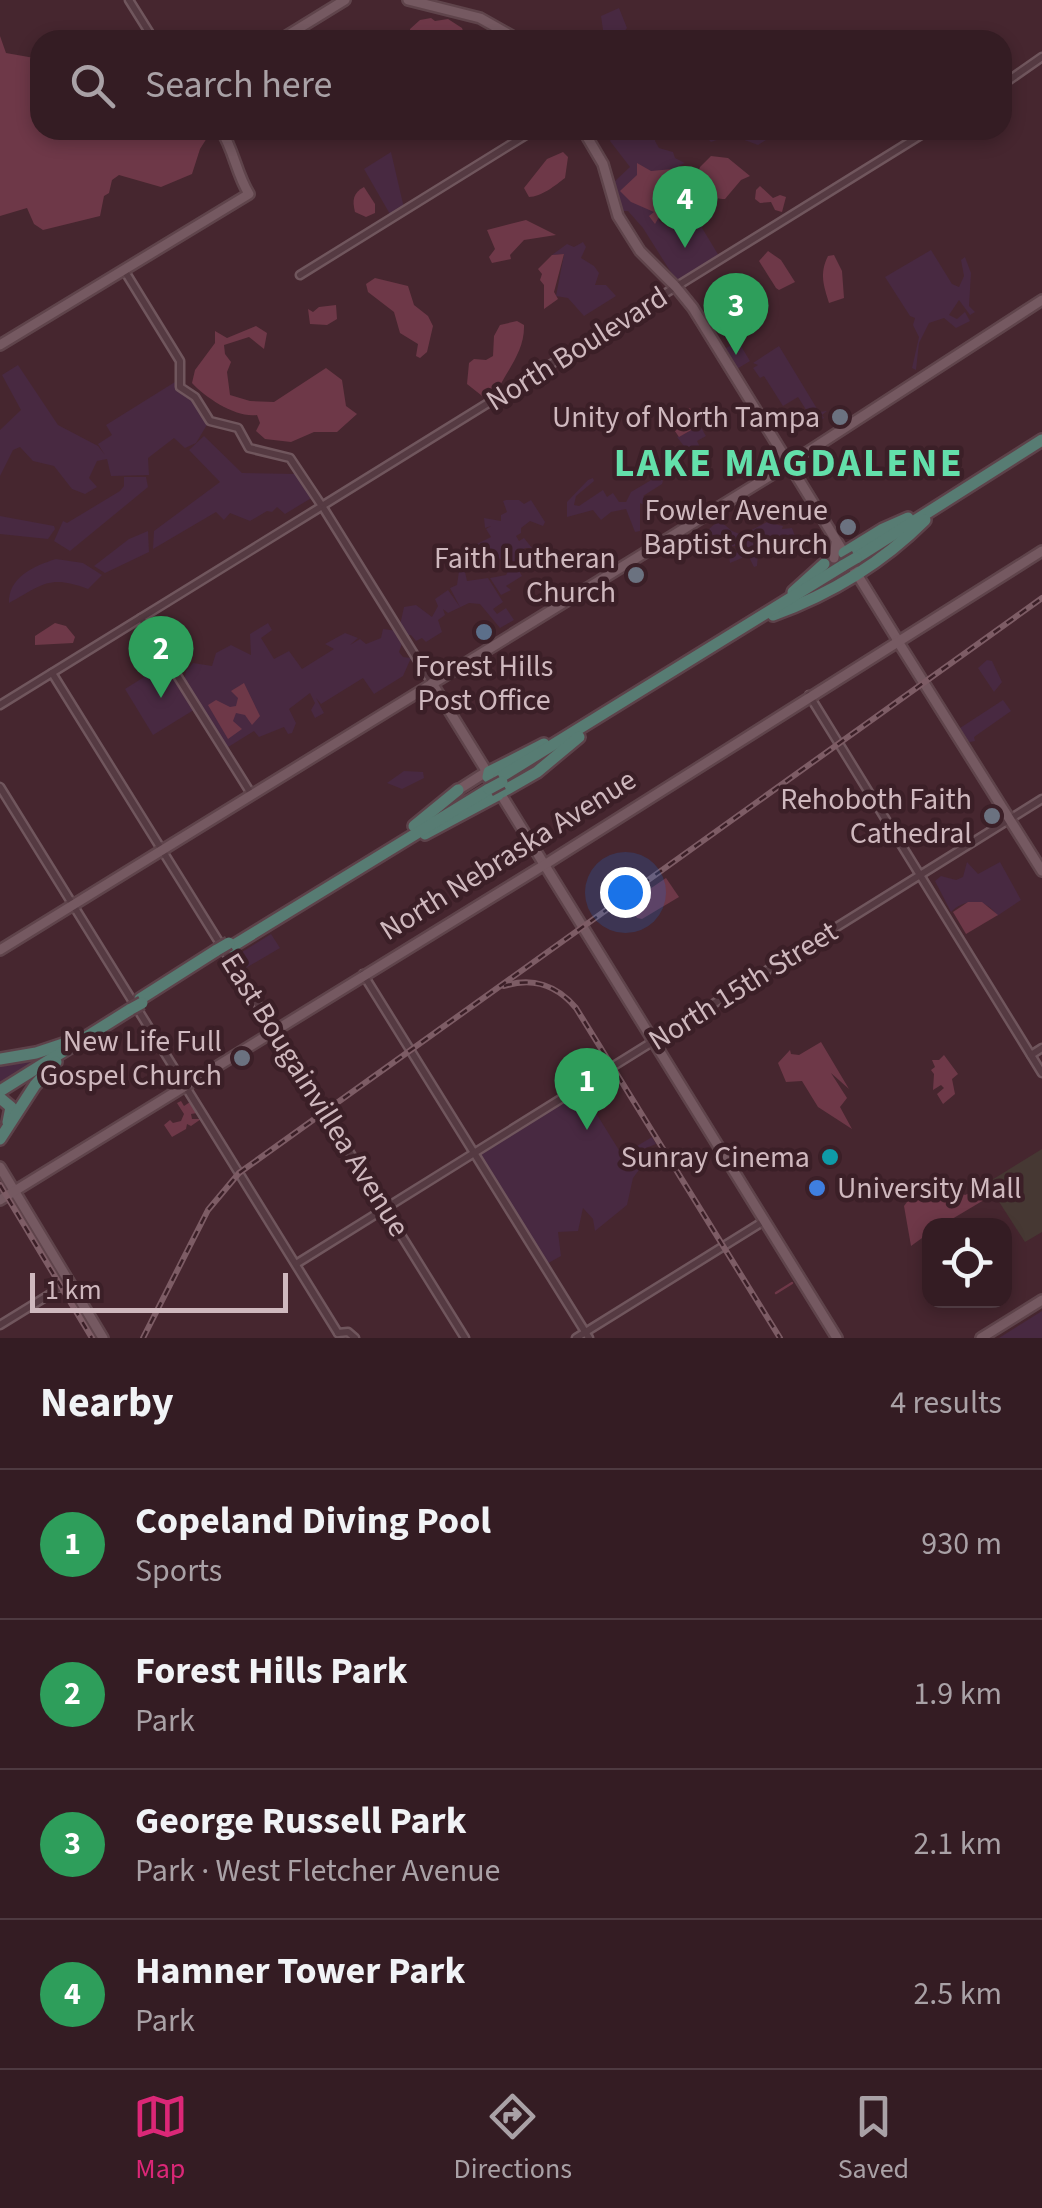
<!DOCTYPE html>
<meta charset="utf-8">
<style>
body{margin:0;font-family:"Source Sans 3",sans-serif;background:#3f2930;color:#f1f3f6}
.controls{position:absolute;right:30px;bottom:30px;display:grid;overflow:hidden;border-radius:20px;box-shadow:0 5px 15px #0003}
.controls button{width:90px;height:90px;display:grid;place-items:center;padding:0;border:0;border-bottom:2px solid #4e3a41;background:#341c23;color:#f1f3f6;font:50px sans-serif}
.scale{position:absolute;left:30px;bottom:25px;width:258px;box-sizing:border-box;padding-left:10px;border:5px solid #cfb8be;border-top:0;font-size:28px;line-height:35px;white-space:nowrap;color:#cfb8be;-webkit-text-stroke:8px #3b1f27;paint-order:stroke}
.you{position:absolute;left:625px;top:892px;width:35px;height:35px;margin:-25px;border:8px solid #fff;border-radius:50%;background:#1a73e8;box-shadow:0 0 0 15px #1a73e833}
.badge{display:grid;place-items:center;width:65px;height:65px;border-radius:50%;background:#db2777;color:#fff;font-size:32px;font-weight:700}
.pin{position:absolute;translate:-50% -82px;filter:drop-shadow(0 2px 5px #0008)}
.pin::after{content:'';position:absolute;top:52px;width:35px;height:30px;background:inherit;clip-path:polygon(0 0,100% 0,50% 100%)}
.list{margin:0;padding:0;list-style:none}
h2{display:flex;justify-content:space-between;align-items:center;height:130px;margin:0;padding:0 40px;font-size:42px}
h2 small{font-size:32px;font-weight:400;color:#a9a1a6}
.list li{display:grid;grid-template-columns:65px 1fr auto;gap:30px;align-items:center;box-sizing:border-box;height:150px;padding:0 40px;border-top:2px solid #4e3a41}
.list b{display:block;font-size:38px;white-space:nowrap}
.list p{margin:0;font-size:32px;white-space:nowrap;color:#a9a1a6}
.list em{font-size:32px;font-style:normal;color:#a9a1a6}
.icon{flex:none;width:55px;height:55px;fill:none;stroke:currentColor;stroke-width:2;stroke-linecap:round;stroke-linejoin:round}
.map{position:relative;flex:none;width:1042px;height:1338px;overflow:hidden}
.search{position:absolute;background:#341c23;box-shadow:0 5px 15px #0003;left:30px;right:30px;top:30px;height:110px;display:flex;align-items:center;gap:25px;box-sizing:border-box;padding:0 35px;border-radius:30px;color:#a9a1a6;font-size:38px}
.sheet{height:730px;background:#341c23}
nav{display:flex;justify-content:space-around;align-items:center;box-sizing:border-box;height:140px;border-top:2px solid #4e3a41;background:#341c23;font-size:28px;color:#a9a1a6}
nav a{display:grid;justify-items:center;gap:5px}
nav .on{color:#db2777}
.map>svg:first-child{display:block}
.medical{fill:#463833}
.green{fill:#482941}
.water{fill:#6e3848}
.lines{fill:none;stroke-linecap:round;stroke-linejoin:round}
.stream{stroke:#6e3848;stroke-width:2.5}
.minor-casing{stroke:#70565d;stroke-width:11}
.major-casing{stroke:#5f444b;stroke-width:14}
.highway-casing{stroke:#5d424a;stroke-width:16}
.minor{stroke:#553a42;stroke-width:6}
.major{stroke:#755961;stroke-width:9}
.highway{stroke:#577c73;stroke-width:11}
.rail-casing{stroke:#7d5c65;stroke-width:6}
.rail{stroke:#3b1f27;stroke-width:2.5;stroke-dasharray:8;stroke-linecap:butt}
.highway-bridge-casing{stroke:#5d424a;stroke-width:16;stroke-linecap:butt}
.highway-bridge{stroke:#577c73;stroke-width:11}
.worship-dot{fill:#6b7280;stroke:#3b1f27;stroke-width:4}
.service-dot{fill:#5c6f8a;stroke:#3b1f27;stroke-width:4}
.culture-dot{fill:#0f9aa8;stroke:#3b1f27;stroke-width:4}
.shop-dot{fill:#3f7fe0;stroke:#3b1f27;stroke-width:4}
.labels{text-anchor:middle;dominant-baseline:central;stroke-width:9;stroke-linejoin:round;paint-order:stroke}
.street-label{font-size:30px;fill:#cfb8be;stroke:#3b1f27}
.poi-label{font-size:30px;fill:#cfb8be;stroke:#3b1f27;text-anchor:end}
.district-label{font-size:40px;font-weight:bold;letter-spacing:2.5px;fill:#63dfaa;stroke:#3b1f27}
</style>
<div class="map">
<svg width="1042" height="1338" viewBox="0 0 1042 1338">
<rect width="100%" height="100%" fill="#46262f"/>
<polygon class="medical" points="1042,1149 1042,1232 1025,1242 987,1183"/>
<g class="green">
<polygon points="619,8 627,28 619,38 603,30 601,16"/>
<polygon points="615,130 659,130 655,141 659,148 673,152 675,158 685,163 672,169 662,194 659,221 669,228 693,213 719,256 677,281 672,274 643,228 628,211 622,211 614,182 630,167 610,141"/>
<polygon points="718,130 782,130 758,145 731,135 711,142 706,137 712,137"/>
<polygon points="391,152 404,208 391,216 364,169"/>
<polygon points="583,242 586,247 581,258 594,266 599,273 595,285 606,285 616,296 584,316 568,298 556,296 564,254 552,255 567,244 574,247"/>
<polygon points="931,250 952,284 959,287 964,276 961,260 965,257 971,273 969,306 975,312 970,315 959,300 949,315 957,319 965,312 970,321 956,328 944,318 929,323 919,343 916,370 912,368 919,337 913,325 915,318 910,316 885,277"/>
<polygon points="738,341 750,361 735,370 723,350"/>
<polygon points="779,346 819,412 827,411 822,415 824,418 815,424 798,397 783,406 764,376 760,378 753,368 758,365 753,363"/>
<polygon points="18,365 58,425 98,446 105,455 98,444 112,435 106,425 175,382 192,396 208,423 196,443 185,448 174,438 148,458 149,475 111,476 107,459 97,461 89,478 97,487 85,494 72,489 54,466 33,461 20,447 13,450 0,476 0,430 21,410 2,375"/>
<polygon points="700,426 706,436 697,441 702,451 713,447 693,458 677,437"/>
<polygon points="204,436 242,473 299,474 313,497 285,514 277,507 272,512 267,511 250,521 230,513 224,520 216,512 153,549 154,531 220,482 189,450"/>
<polygon points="658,476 663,481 662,484 643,496 653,501 678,505 679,512 670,519 640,503 640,531 635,532 626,509 611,512 601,520 593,510 567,517 567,502 588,480 593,478 594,481 576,496 574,505 579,506 603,490 607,497 613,493 619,502 626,502 631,492"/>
<polygon points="124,477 146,477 148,487 70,551 54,541 63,521 67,523 120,491 124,486"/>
<polygon points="506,500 519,500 524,504 531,500 545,522 543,526 530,521 521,528 521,533 516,536 519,541 524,538 532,548 525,548 519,553 525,564 518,569 522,576 506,586 511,590 501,595 490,578 506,575 510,568 494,554 487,554 486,547 475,545 491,537 486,529 491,526 485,528 484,518 501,521 501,515 507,512 503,501"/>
<polygon points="0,516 54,526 55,529 48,539 0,534"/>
<polygon points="719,520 732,531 742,535 767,522 783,526 782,529 792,528 795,536 790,543 794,552 784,559 776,548 764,545 758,555 757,566 754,567 749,557 742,555 742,558 730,563 729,557 740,551 741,546 719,546 709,529"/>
<polygon points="148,531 149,552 105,573 94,566 129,539"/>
<path d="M56 559 83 563 102 575 88 589C49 574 42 585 9 603 8 578 33 566 56 559Z"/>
<polygon points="464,567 467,581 488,578 503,602 493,609 497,614 506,608 514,620 500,628 480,604 469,603 448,613 443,609 445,615 438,620 442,632 426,642 422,638 416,641 411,635 405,636 400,625 404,607 416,605 432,617 438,606 435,599 448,590 460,607 450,588 457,585 459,571"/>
<polygon points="268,623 272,630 261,638 274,659 289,651 302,669 334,649 325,644 345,633 358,638 350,645 360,639 366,644 381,638 383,629 398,631 403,641 399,652 403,657 411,658 403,676 374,694 363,678 321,704 316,698 324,713 315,718 311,710 315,703 310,693 289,709 296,723 292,733 288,734 284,727 259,737 254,731 225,749 184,681 186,671 193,663 212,666 216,653 231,645 251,655 250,634"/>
<polygon points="987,660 992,661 1002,682 994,692 978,668"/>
<polygon points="168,662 197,708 153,735 125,689"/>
<polygon points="1003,700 1011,711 974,737 975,741 965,743 957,730"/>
<polygon points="404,771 423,772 424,778 402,789 387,783"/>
<path d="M967 862 978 874 1000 862 1021 900 997 916C989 900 965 897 951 912L935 881 941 876 956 880 963 877Z"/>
<polygon points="271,934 280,948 244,969 234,957"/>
<polygon points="55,1048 0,1083 0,1060"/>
<polygon points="581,1089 622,1155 652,1137 656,1144 641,1150 647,1159 633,1178 627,1205 595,1231 593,1219 583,1208 578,1231 558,1232 561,1256 543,1266 476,1155"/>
<polygon points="1042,1311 1042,1338 999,1338"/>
</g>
<g class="water">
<polygon points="431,18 435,21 448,19 462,28 464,34 451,40 411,40 410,29 420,20"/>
<polygon points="0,36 6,53 40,59 40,130 212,130 200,149 192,174 161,187 119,175 112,180 109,193 104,196 100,216 43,230 34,224 27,208 0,216"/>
<path d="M563 152 568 157 565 178C556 185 541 197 529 197L524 188 547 159Z"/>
<path d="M711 156 728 158 750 176 741 180 725 199C713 199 698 196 694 183L700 167Z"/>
<polygon points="637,163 651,171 673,169 661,193 659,217 655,224 649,216 654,212 631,202 620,191 637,175"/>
<polygon points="760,186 773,198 780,195 786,197 782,212 775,210 771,202 760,203 755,199 756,190"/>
<path d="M364 187 375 204V213L366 217 355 212C352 200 353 193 364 187Z"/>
<polygon points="526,220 556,235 524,240 510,255 511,259 492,263 489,257 495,249 487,230"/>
<polygon points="768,251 781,260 795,282 779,290 776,288 759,261"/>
<polygon points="564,254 554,292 558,299 544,309 544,285 540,280 542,274 538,269 552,255"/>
<path d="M834 255 842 271 844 298 829 303C824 286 819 274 828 256Z"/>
<polygon points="375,278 408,286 414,305 428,316 433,326 427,352 420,358 416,356 418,344 400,333 394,312 368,292 366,284"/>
<polygon points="336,305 337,319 327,325 310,324 308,309 313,312 319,307"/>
<path d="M517 321 524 325C525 352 506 371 494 397L486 399 467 384 469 363 474 359 486 360 493 356 494 336 500 325Z"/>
<path d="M256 326 267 333 264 349 249 337 224 345 225 354 231 362 227 372 230 395 250 401 274 402 326 368 342 380 346 406 357 414 337 432H314L291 442 265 439 256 431 260 423 257 415C236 418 206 398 192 383L195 370 215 343V331L227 338Z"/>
<polygon points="690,408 700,425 679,437 668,421"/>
<polygon points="55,623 66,626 75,637 73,643 35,645 35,636"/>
<polygon points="244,683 260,716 252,725 245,715 236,713 233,721 242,729 228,739 208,705 216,700 230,707 236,706 238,698 231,691"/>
<polygon points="666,878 679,897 642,919 637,918 629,903"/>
<polygon points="968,902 982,902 998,915 966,934 953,912"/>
<polygon points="821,1042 849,1089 831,1073 847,1098 840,1107 852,1129 818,1107 802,1081 786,1082 778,1063 790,1050 791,1054 799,1055"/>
<polygon points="944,1055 958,1074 952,1079 955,1094 943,1104 937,1094 944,1088 941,1085 933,1090 934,1074 931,1070 935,1067 932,1060 939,1060"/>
<polygon points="181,1101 184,1106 190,1102 197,1113 191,1114 192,1119 201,1119 191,1126 187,1124 186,1129 172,1137 164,1125 170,1120 173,1123 181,1121 184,1114 177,1103"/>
<polygon points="979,1184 983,1188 984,1200 942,1225 930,1226 929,1233 911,1246 904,1206 907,1202 934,1187 949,1187 965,1195 974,1191"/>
</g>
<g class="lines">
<polyline class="stream" points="776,1293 792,1283"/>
<g class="minor-casing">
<g id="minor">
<polyline points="129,0 154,40"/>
<polyline points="1002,85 1042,57"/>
<polyline points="124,270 180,361 180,387 195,397 210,421 238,428 249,448 290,458 322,506"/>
<polyline points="300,275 534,130"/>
<polyline points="322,506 929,130"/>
<polyline points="324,509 432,683"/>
<polyline points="141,618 252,795"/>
<polyline points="52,673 465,1338"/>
<polyline points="809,695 1042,1073"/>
<polyline points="0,705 319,508"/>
<polyline points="0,787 338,1333"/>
<polyline points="363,974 589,1338"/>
<polyline points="1031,1055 1042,1048"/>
<polyline points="296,1264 1042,799"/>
<polyline points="0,1325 65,1285"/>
<polyline points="338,1333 348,1332 355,1338"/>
<polyline points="576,1338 764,1221"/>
</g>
</g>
<g class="major-casing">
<g id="major">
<polyline points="408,0 480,18 519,40"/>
<polyline points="280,40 345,0"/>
<polyline points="583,130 603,164 618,216 640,251 676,287 693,308 897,639"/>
<path d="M0 345 249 194C236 173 234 150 221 130"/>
<polyline points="834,558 836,543"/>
<polyline points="897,640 1042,871"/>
<polyline points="432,683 837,1338"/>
<polyline points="458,790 483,774 491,777"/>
<polyline points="0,950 789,464 1042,300"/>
<polyline points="0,1167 103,1338"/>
<polyline points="0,1200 549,862 1042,551"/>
<polyline points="981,1338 1042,1300"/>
</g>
</g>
<g class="highway-casing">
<g id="highway">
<polyline points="844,553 883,529 908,518"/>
<polyline points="856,558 1042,440"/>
<polyline points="793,592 824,564"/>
<path d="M773 615C831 594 882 563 925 520"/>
<polyline points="488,777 489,772 544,744"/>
<polyline points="499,778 844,565"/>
<polyline points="497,791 502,792 537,772 579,737"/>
<polyline points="414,826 458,790"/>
<polyline points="425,834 498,795 500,790"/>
<polyline points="231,947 489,789"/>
<polyline points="140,999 217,950"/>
<polyline points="0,1059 36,1053 69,1042"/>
<polyline points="0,1091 131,1009"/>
<polyline points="0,1098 11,1107 8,1122"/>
<polyline points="0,1139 35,1085 56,1062"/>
</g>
</g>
<use href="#minor" class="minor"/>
<use href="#major" class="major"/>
<use href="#highway" class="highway"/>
<g class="rail-casing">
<g id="rail">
<path d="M504 986C532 977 557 985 576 1008L780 1338"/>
<polyline points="0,1185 92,1338"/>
<polyline points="143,1338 208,1210 239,1173 1042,598"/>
</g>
</g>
<use href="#rail" class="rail"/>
<g class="highway-bridge-casing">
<g id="highway-bridge">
<polyline points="844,565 856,558"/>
<polyline points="489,789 502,782"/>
<polyline points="217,950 229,943"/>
<polyline points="131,1009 142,1003"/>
</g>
</g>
<use href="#highway-bridge" class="highway-bridge"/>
</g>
<g class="worship-dot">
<circle cx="840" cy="417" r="10"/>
<circle cx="848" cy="527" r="10"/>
<circle cx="636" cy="575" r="10"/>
<circle cx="992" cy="816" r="10"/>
<circle cx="242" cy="1058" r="10"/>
</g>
<circle class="service-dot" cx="484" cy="632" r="10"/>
<circle class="culture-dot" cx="830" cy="1157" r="10"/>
<circle class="shop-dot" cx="817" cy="1188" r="10"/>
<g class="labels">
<g class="street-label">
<text transform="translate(577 349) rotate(-32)">North Boulevard</text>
<text transform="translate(508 855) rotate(-32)">North Nebraska Avenue</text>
<text transform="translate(743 986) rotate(-32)">North 15th Street</text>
<text transform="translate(315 1095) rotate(58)">East Bougainvillea Avenue</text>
</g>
<g class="poi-label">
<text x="820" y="417">Unity of North Tampa</text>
<text x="828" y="510">Fowler Avenue<tspan x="828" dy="34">Baptist Church</tspan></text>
<text x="616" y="558">Faith Lutheran<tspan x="616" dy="34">Church</tspan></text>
<text x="484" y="666" text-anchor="middle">Forest Hills<tspan x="484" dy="34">Post Office</tspan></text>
<text x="972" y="799">Rehoboth Faith<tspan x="972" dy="34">Cathedral</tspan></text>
<text x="222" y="1041">New Life Full<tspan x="222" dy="34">Gospel Church</tspan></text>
<text x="810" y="1157">Sunray Cinema</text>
<text x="837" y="1188" text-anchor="start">University Mall</text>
</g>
<g class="district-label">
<text x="789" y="463">LAKE MAGDALENE</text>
</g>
</g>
</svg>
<div class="controls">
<button><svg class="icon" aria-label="locate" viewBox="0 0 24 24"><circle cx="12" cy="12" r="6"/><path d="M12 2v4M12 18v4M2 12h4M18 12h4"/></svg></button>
</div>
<div class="scale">1 km</div>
<div class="you"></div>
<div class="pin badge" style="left:587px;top:1130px;background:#2e9e5b">1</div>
<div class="pin badge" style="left:161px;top:698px;background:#2e9e5b">2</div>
<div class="pin badge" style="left:736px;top:355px;background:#2e9e5b">3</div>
<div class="pin badge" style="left:685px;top:248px;background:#2e9e5b">4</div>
<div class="search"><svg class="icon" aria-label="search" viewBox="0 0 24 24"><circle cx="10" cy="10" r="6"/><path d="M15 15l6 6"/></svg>Search here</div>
</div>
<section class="sheet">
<h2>Nearby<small>4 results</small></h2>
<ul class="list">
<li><span class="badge" style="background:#2e9e5b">1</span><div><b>Copeland Diving Pool</b><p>Sports</p></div><em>930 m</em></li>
<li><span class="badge" style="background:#2e9e5b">2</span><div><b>Forest Hills Park</b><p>Park</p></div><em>1.9 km</em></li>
<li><span class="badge" style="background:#2e9e5b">3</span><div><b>George Russell Park</b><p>Park · West Fletcher Avenue</p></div><em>2.1 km</em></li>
<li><span class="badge" style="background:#2e9e5b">4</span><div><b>Hamner Tower Park</b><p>Park</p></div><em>2.5 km</em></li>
</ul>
</section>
<nav>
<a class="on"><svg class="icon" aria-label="map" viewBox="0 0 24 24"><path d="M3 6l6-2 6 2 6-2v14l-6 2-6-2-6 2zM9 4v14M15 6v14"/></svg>Map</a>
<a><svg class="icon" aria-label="directions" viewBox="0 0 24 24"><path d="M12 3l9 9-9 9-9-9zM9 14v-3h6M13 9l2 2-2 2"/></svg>Directions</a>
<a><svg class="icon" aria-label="saved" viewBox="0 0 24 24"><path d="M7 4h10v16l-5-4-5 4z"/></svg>Saved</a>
</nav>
